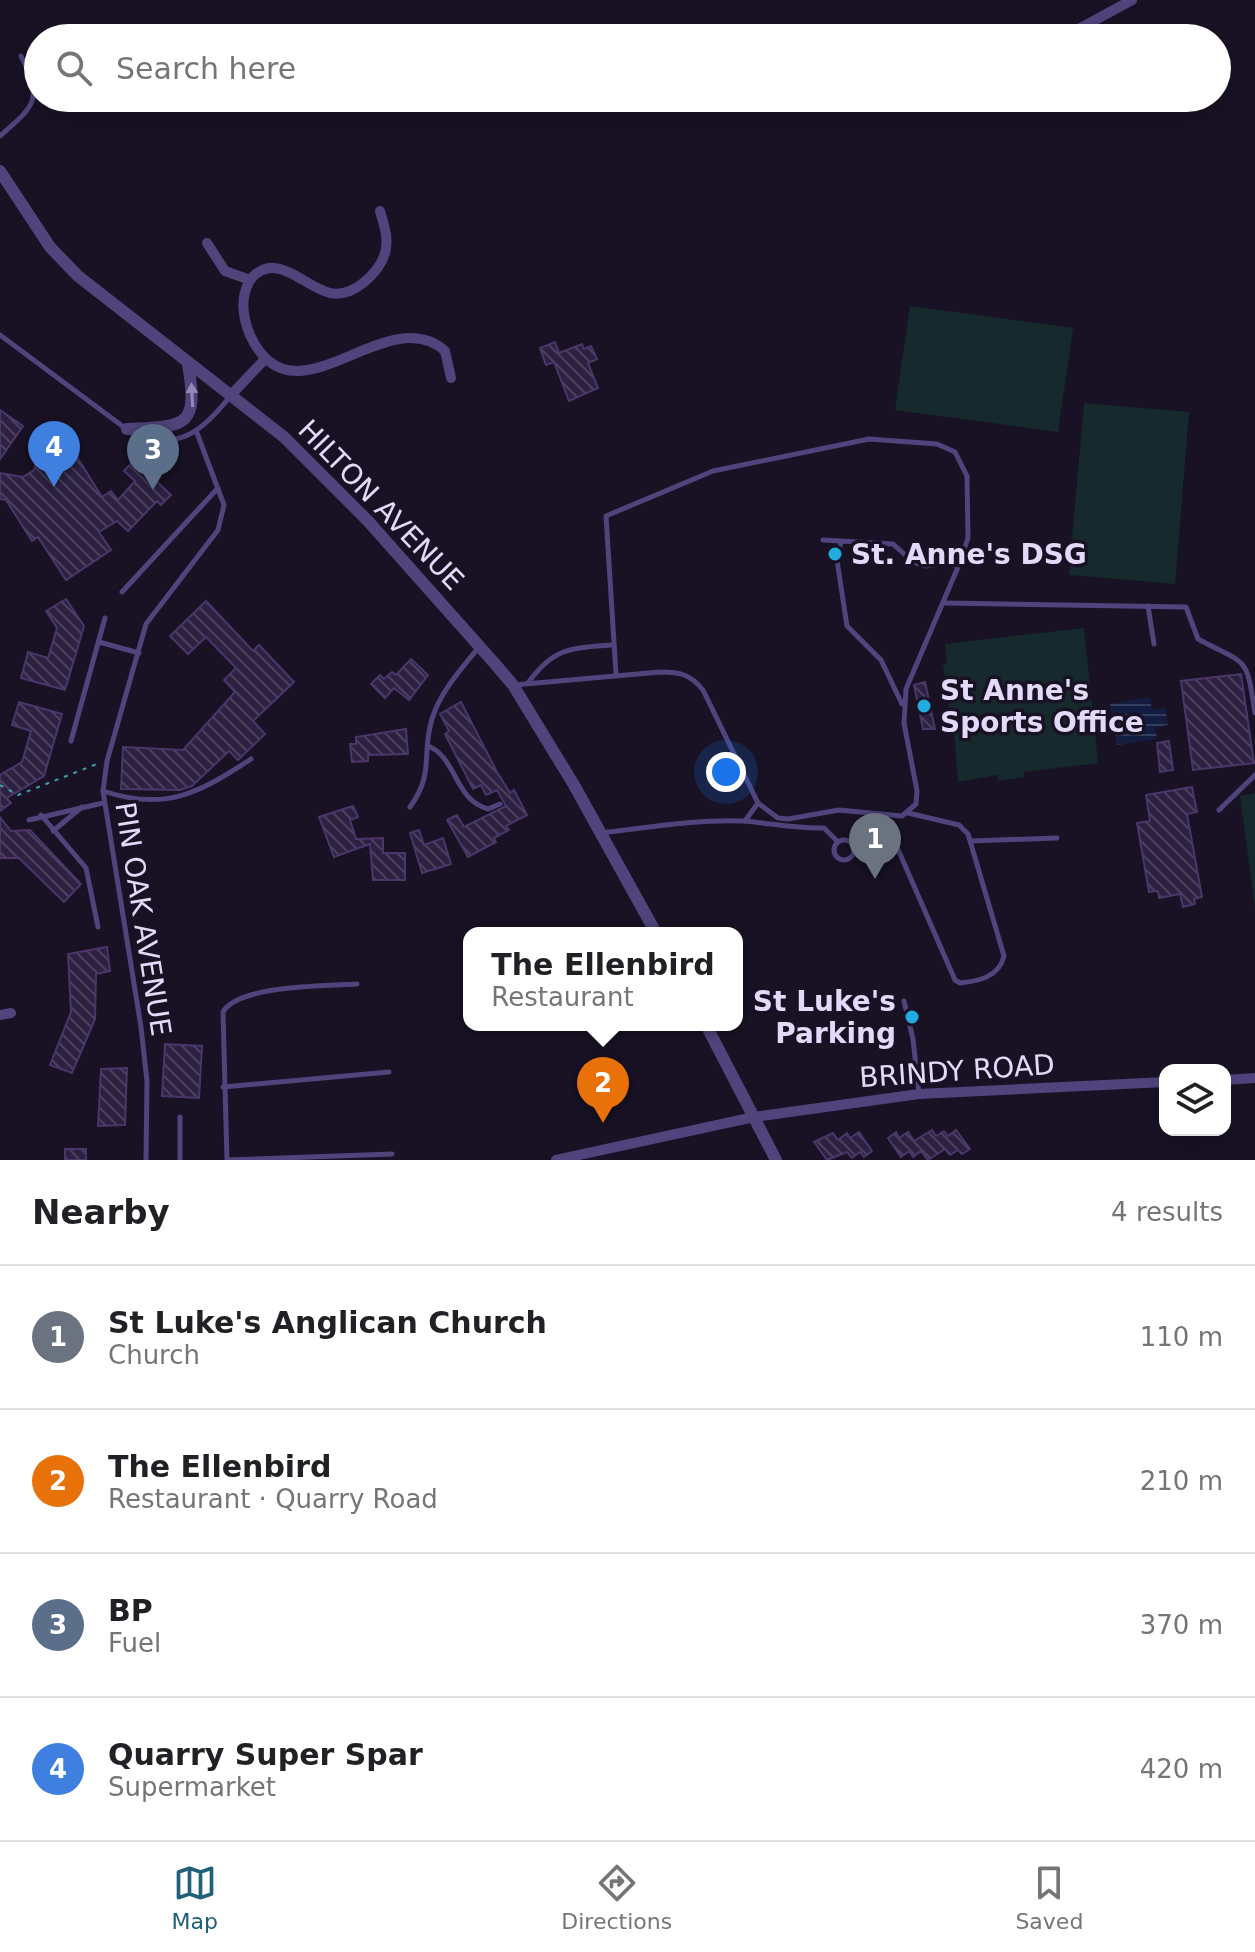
<!DOCTYPE html>
<meta charset="utf-8">
<style>
body{margin:0;font-family:"DejaVu Sans",sans-serif;background:#f2f2f2;color:#202124}
.controls{position:absolute;right:24px;bottom:24px;display:grid;overflow:hidden;border-radius:16px;box-shadow:0 8px 32px #0002}
.controls button{width:72px;height:72px;display:grid;place-items:center;padding:0;border:0;border-bottom:2px solid #e0e0e0;background:#fff;color:#202124;font:40px sans-serif}
.you{position:absolute;left:726px;top:772px;width:28px;height:28px;margin:-20px;border:6px solid #fff;border-radius:50%;background:#1a73e8;box-shadow:0 0 0 12px #1a73e833}
.badge{display:grid;place-items:center;width:52px;height:52px;border-radius:50%;background:#206078;color:#fff;font-size:26px;font-weight:700}
.pin{position:absolute;translate:-50% -66px;filter:drop-shadow(0 2px 4px #0008)}
.pin::after{content:'';position:absolute;top:42px;width:28px;height:24px;background:inherit;clip-path:polygon(0 0,100% 0,50% 100%)}
.popup{position:absolute;left:463px;top:927px;width:280px;height:104px;box-sizing:border-box;display:grid;place-content:center;border-radius:16px;background:#fff;filter:drop-shadow(0 2px 6px #0005);font-size:26px;white-space:nowrap;color:#757577}
.popup b{font-size:30px;color:#202124}
.popup::after{content:'';position:absolute;left:50%;top:100%;margin-left:-16px;border:16px solid transparent;border-top-color:#fff}
.list{margin:0;padding:0;list-style:none}
h2{display:flex;justify-content:space-between;align-items:center;height:104px;margin:0;padding:0 32px;font-size:34px}
h2 small{font-size:26px;font-weight:400;color:#757577}
.list li{display:grid;grid-template-columns:52px 1fr auto;gap:24px;align-items:center;box-sizing:border-box;height:144px;padding:0 32px;border-top:2px solid #e0e0e0}
.list b{display:block;font-size:30px;white-space:nowrap}
.list p{margin:0;font-size:26px;white-space:nowrap;color:#757577}
.list em{font-size:26px;font-style:normal;color:#757577}
.icon{flex:none;width:44px;height:44px;fill:none;stroke:currentColor;stroke-width:2;stroke-linecap:round;stroke-linejoin:round}
.map{position:relative;flex:none;width:1255px;height:1160px;overflow:hidden}
.search{position:absolute;background:#fff;box-shadow:0 8px 32px #0002;left:24px;right:24px;top:24px;height:88px;display:flex;align-items:center;gap:20px;box-sizing:border-box;padding:0 28px;border-radius:44px;color:#757577;font-size:30px}
.sheet{height:680px;background:#fff}
nav{display:flex;justify-content:space-around;align-items:center;box-sizing:border-box;height:112px;border-top:2px solid #e0e0e0;background:#fff;font-size:22px;color:#757577}
nav a{display:grid;justify-items:center;gap:4px}
nav .on{color:#206078}
.map>svg:first-child{display:block}
.green{fill:#162a2d}
.water{fill:url(#water-rules)}
.building{fill:url(#building-back-hatch);stroke:#4a366b;stroke-width:2}
.lines{fill:none;stroke-linecap:round;stroke-linejoin:round}
.path{stroke:#409ca8;stroke-width:2;stroke-dasharray:4 6;stroke-linecap:butt}
.service{stroke:#4f447c;stroke-width:5}
.minor{stroke:#4f447c;stroke-width:10}
.tertiary{stroke:#4f447c;stroke-width:12}
.oneway{fill:#9288b5}
.poi-dot{fill:#20acdf;stroke:#181224;stroke-width:3}
.labels{text-anchor:middle;dominant-baseline:central;stroke-width:7;stroke-linejoin:round;paint-order:stroke}
.street-label{font-size:28px;fill:#e3dafa;stroke:#181224}
.poi-label{font-size:28px;font-weight:bold;fill:#e3dafa;stroke:#181224;text-anchor:start}
</style>
<div class="map">
<svg width="1255" height="1160" viewBox="0 0 1255 1160">
<defs>
<pattern id="water-rules" width="6" height="5" patternUnits="userSpaceOnUse" patternTransform="scale(2)"><rect width="6" height="5" fill="#131d41"/><path d="M0 2.5h6" fill="none" stroke="#353d5d"/></pattern>
<pattern id="building-back-hatch" width="6" height="6" patternUnits="userSpaceOnUse" patternTransform="scale(2)"><rect width="6" height="6" fill="#2d2142"/><path d="M-1 5l2 2M0 0l6 6M5-1l2 2" fill="none" stroke="#4b415e"/></pattern>
</defs>
<rect width="100%" height="100%" fill="#181224"/>
<g class="green">
<polygon points="910,306 1073,328 1058,432 895,410"/>
<polygon points="1084,403 1189,412 1175,584 1069,575"/>
<polygon points="1084,628 1098,763 1024,772 1024,777 999,781 997,775 958,782 953,716 950,716 943,664 947,663 945,644"/>
<polygon points="1255,793 1255,907 1240,796"/>
</g>
<polygon class="water" points="1150,697 1152,710 1165,708 1168,725 1155,727 1157,739 1117,745 1110,704"/>
<g class="building">
<polygon points="555,342 559,353 582,344 584,349 591,346 597,359 588,363 598,388 569,401 554,362 546,365 540,348"/>
<polygon points="0,410 23,426 0,459"/>
<polygon points="41,441 69,448 64,466 77,457 102,497 111,491 118,500 135,481 124,471 134,460 171,495 161,505 157,501 128,531 117,521 99,532 111,550 66,580 38,537 32,541 6,500 0,499 0,473 23,477 34,470"/>
<polygon points="66,599 84,626 65,690 21,678 28,652 48,658 57,628 46,611"/>
<polygon points="206,601 253,651 259,645 294,682 253,721 265,734 238,760 229,751 192,786 180,790 121,789 123,747 183,750 235,692 224,680 236,668 206,637 188,654 170,636"/>
<polygon points="411,659 428,675 409,700 394,688 385,698 371,684 380,675 384,679 392,672 396,675"/>
<polygon points="1241,674 1254,763 1193,770 1181,681"/>
<polygon points="925,682 935,729 923,729 914,685"/>
<polygon points="19,702 62,714 44,776 7,798 11,803 0,811 0,775 22,762 31,731 12,725"/>
<polygon points="461,702 497,772 510,793 514,790 527,815 506,826 509,830 494,838 496,842 468,857 447,820 457,815 464,827 506,806 497,790 486,795 481,785 473,789 445,734 449,731 440,714"/>
<polygon points="406,729 408,754 368,755 368,761 352,762 350,744 356,744 356,737"/>
<polygon points="1169,741 1173,770 1160,772 1157,743"/>
<polygon points="1192,787 1197,812 1187,814 1202,897 1194,899 1195,904 1183,907 1180,894 1159,898 1158,891 1149,892 1137,823 1150,821 1146,795"/>
<polygon points="353,806 358,817 350,820 356,839 383,838 383,853 405,853 405,880 373,880 370,844 334,857 319,817"/>
<polygon points="0,817 11,831 30,830 81,884 64,902 19,858 0,858"/>
<polygon points="419,830 424,845 443,838 451,864 422,873 410,833"/>
<polygon points="107,947 110,971 96,974 95,1019 72,1073 50,1065 71,1012 68,954"/>
<polygon points="165,1044 202,1046 199,1098 162,1096"/>
<polygon points="127,1068 125,1125 98,1126 101,1069"/>
<polygon points="932,1130 936,1136 944,1131 948,1136 956,1130 970,1149 962,1154 958,1150 950,1155 945,1149 928,1160 921,1151 913,1157 909,1151 901,1157 888,1138 896,1132 899,1138 908,1132 914,1141"/>
<polygon points="859,1132 872,1151 864,1157 860,1152 852,1158 847,1152 827,1160 814,1142 833,1133 838,1140 847,1133 850,1138"/>
<rect x="65" y="1149" width="21" height="11"/>
</g>
<g class="lines">
<polyline class="path" points="0,785 18,795 97,764"/>
<g class="service">
<path d="M0 136C35 105 43 101 21 56"/>
<polyline points="0,335 125,428"/>
<path d="M134 432C178 453 204 430 231 395"/>
<polyline points="841,542 837,560 847,626 881,660 902,704"/>
<polyline points="122,592 218,488"/>
<path d="M943 603 1186 607 1198 639C1248 666 1246 654 1255 713"/>
<polyline points="1148,606 1154,644"/>
<polyline points="99,642 139,653"/>
<polyline points="616,674 606,516 713,471 869,439 937,444 955,452 967,476 968,538 958,567"/>
<path d="M528 683C554 647 571 648 612 645"/>
<path d="M514 685 660 672C680 672 690 674 703 690L758 803"/>
<polyline points="71,741 105,618"/>
<path d="M428 746C457 757 454 800 488 809L500 804"/>
<path d="M103 791C166 812 199 793 251 759"/>
<path d="M410 807C435 772 421 756 432 719 440 692 461 669 479 647"/>
<polyline points="1219,810 1255,775"/>
<polyline points="41,815 86,868 98,927"/>
<path d="M883 815 955 980 960 983C979 981 999 977 1004 956L968 834 959 825 908 813"/>
<polyline points="29,820 103,803"/>
<polyline points="745,821 758,803 778,818 788,819 839,810 902,816 916,804 917,791 904,723 906,689 958,567 948,563 925,566 913,562 893,544 823,540"/>
<polyline points="53,831 82,807"/>
<path d="M600 833C647 828 696 819 743 821 771 823 796 829 824 828L838 842"/>
<circle cx="844" cy="850" r="10"/>
<polyline points="971,841 1057,838"/>
<path d="M357 984C327 986 238 985 223 1012L227 1160 392 1154"/>
<polyline points="904,1001 913,1039 919,1093"/>
<polyline points="223,1087 389,1072"/>
<polyline points="146,1160 147,1081 141,1027 103,791 107,761 146,624 218,530 224,505 197,433"/>
<polyline points="180,1160 180,1117"/>
</g>
<g class="minor">
<polyline points="752,38 786,32 824,38"/>
<polyline points="1062,38 1132,0"/>
<path d="M380 211C384 225 389 238 385 253 379 273 353 298 330 293 310 288 294 270 274 268 265 267 254 273 249 282 240 299 243 318 250 335 294 431 386 298 445 351L451 378"/>
<polyline points="207,243 225,271 250,280"/>
<polyline points="232,394 265,359"/>
<polyline points="0,1015 11,1013"/>
<polyline points="1225,1080 1255,1078"/>
<polyline points="556,1160 754,1117 919,1094 1165,1082"/>
</g>
<g class="tertiary">
<polyline points="0,171 50,247 78,276 284,437 368,521 496,665 513,685 574,785 656,933"/>
<path d="M127 429C186 426 199 428 188 364"/>
<polyline points="706,1025 776,1160"/>
</g>
</g>
<defs><path id="oneway-solid" d="M-6-.8H1V-3.2L6.5 0L1 3.2V.8H-6Z" transform="scale(2)"/></defs>
<use class="oneway" href="#oneway-solid" transform="translate(192 395) rotate(-93)"/>
<g class="poi-dot">
<circle cx="835" cy="554" r="8"/>
<circle cx="924" cy="706" r="8"/>
<circle cx="912" cy="1017" r="8"/>
</g>
<g class="labels">
<g class="street-label">
<text transform="translate(381 505) rotate(46)">HILTON AVENUE</text>
<text transform="translate(143 919) rotate(81)">PIN OAK AVENUE</text>
<text transform="translate(957 1071) rotate(-4)">BRINDY ROAD</text>
</g>
<g class="poi-label">
<text x="851" y="554">St. Anne's DSG</text>
<text x="940" y="690">St Anne's<tspan x="940" dy="32">Sports Office</tspan></text>
<text x="896" y="1001" text-anchor="end">St Luke's<tspan x="896" dy="32">Parking</tspan></text>
</g>
</g>
</svg>
<div class="controls">
<button><svg class="icon" aria-label="layers" viewBox="0 0 24 24"><path d="M12 4l9 5-9 5-9-5zM3 14l9 5 9-5"/></svg></button>
</div>
<div class="you"></div>
<div class="pin badge" style="left:875px;top:879px;background:#6b7280">1</div>
<div class="pin badge" style="left:603px;top:1123px;background:#e8710a">2</div>
<div class="popup"><b>The Ellenbird</b>Restaurant</div>
<div class="pin badge" style="left:153px;top:490px;background:#5c6f8a">3</div>
<div class="pin badge" style="left:54px;top:487px;background:#3f7fe0">4</div>
<div class="search"><svg class="icon" aria-label="search" viewBox="0 0 24 24"><circle cx="10" cy="10" r="6"/><path d="M15 15l6 6"/></svg>Search here</div>
</div>
<section class="sheet">
<h2>Nearby<small>4 results</small></h2>
<ul class="list">
<li><span class="badge" style="background:#6b7280">1</span><div><b>St Luke's Anglican Church</b><p>Church</p></div><em>110 m</em></li>
<li><span class="badge" style="background:#e8710a">2</span><div><b>The Ellenbird</b><p>Restaurant · Quarry Road</p></div><em>210 m</em></li>
<li><span class="badge" style="background:#5c6f8a">3</span><div><b>BP</b><p>Fuel</p></div><em>370 m</em></li>
<li><span class="badge" style="background:#3f7fe0">4</span><div><b>Quarry Super Spar</b><p>Supermarket</p></div><em>420 m</em></li>
</ul>
</section>
<nav>
<a class="on"><svg class="icon" aria-label="map" viewBox="0 0 24 24"><path d="M3 6l6-2 6 2 6-2v14l-6 2-6-2-6 2zM9 4v14M15 6v14"/></svg>Map</a>
<a><svg class="icon" aria-label="directions" viewBox="0 0 24 24"><path d="M12 3l9 9-9 9-9-9zM9 14v-3h6M13 9l2 2-2 2"/></svg>Directions</a>
<a><svg class="icon" aria-label="saved" viewBox="0 0 24 24"><path d="M7 4h10v16l-5-4-5 4z"/></svg>Saved</a>
</nav>
